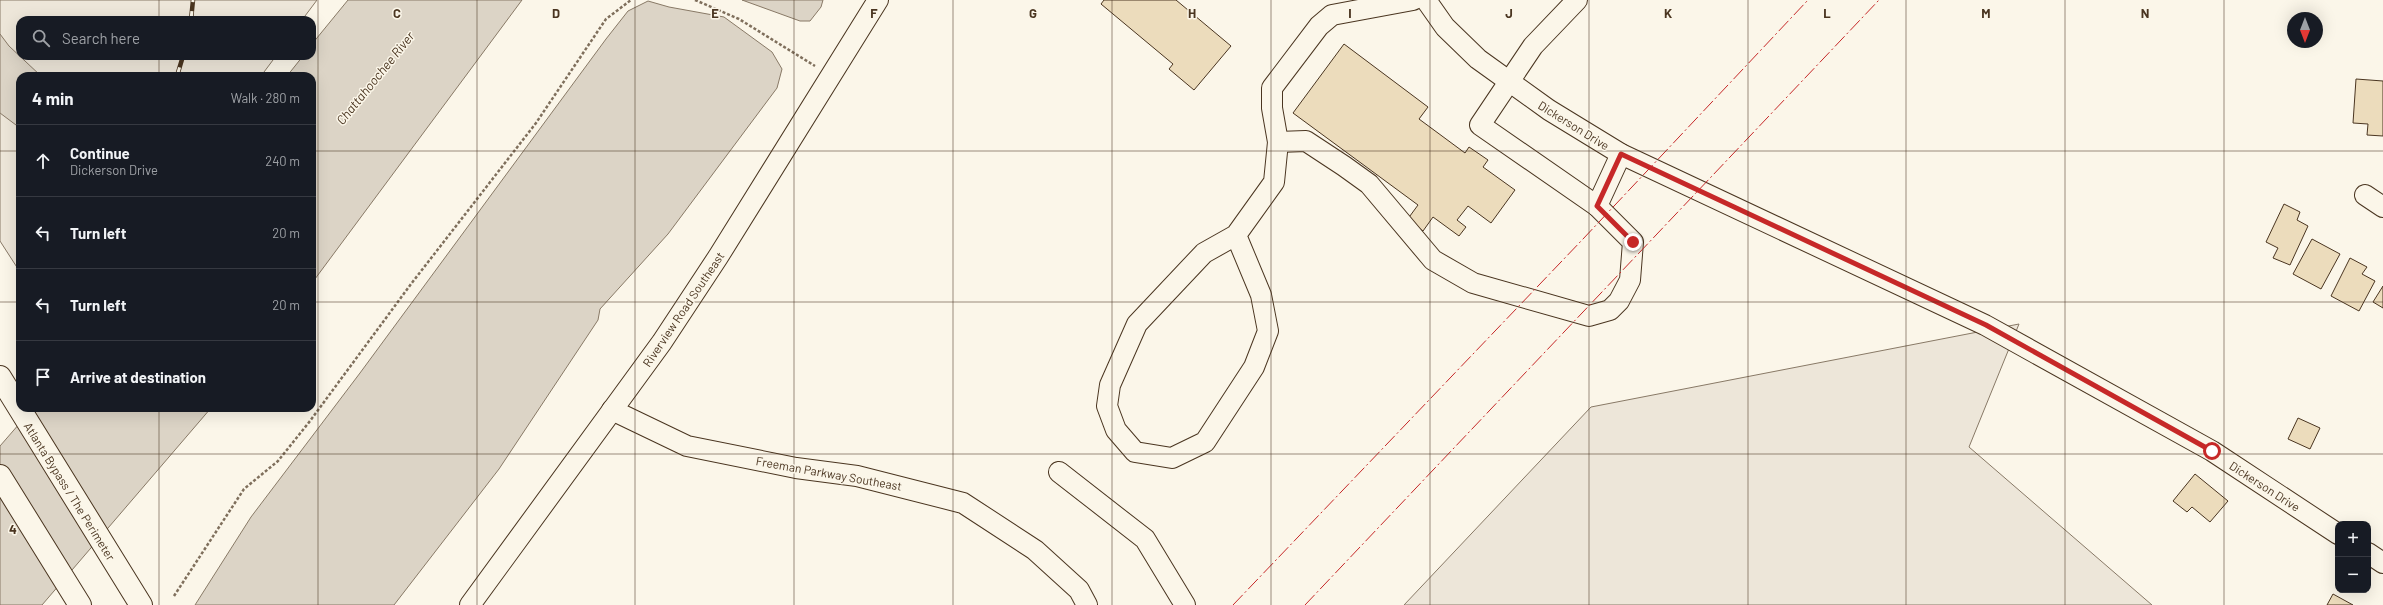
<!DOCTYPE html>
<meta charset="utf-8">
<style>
body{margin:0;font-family:Barlow,sans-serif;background:#20242c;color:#f1f3f6}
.controls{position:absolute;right:12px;bottom:12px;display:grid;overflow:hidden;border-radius:8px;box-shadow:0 4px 16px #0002}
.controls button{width:36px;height:36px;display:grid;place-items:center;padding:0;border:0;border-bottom:1px solid #363941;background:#171b24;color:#f1f3f6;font:20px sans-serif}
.compass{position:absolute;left:2287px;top:12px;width:36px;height:36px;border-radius:50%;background:#171b24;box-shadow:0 4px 16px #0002;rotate:180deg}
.stop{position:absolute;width:12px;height:12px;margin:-9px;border:3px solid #c62828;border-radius:50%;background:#fff}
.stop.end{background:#c62828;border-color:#fff;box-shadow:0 1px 4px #0008}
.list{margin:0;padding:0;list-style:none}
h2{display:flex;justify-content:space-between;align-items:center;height:52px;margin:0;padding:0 16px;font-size:17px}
h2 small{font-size:13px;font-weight:400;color:#9ea1a6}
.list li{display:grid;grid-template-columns:26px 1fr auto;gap:12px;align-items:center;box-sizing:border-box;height:72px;padding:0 16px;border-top:1px solid #363941}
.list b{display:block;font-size:15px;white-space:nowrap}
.list p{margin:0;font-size:13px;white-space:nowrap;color:#9ea1a6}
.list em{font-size:13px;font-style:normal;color:#9ea1a6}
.icon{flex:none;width:22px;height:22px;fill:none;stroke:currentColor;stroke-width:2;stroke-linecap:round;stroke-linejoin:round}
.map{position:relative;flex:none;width:2383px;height:605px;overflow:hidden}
.search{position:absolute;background:#171b24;box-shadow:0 4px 16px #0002;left:16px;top:16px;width:300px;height:44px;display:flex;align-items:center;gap:10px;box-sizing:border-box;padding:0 14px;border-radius:12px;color:#9ea1a6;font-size:15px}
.panel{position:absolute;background:#171b24;box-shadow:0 4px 16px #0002;left:16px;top:72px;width:300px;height:340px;border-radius:12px}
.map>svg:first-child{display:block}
.green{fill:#ede6d9;stroke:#887966}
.water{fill:#dcd4c6;stroke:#887966}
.building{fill:#ecdcbc;stroke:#4a3520}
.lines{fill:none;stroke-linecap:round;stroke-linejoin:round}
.minor-casing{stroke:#4a3520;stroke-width:22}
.highway-casing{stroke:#4a3520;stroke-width:24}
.path{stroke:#7f6f5c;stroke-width:2.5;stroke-dasharray:3 2;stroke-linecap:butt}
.minor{stroke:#fbf6e9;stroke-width:20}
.highway{stroke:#fbf6e9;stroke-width:22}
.rail-casing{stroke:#4a3520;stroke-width:4.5}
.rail{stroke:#fbf6e9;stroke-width:3;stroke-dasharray:9;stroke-linecap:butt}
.power{stroke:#c62828;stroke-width:1;stroke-dasharray:14 3 2 3;stroke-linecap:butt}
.route{stroke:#c62828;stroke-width:5}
.grid{fill:none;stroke:#4a3520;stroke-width:1;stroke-opacity:0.55}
.labels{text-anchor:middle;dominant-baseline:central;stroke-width:3;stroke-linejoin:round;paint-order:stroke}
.street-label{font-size:12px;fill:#4a3520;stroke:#fbf6e9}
.water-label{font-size:13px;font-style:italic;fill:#4a3520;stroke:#fbf6e9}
.grid-label{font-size:13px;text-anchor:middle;font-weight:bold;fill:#4a3520;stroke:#fbf6e9;stroke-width:3;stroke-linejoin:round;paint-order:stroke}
</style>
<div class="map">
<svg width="2383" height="605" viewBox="0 0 2383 605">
<rect width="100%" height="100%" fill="#fbf6e9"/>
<g class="green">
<polygon points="0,0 317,0 302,20 20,20 20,56 276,56 261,76 20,76 20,272 0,241"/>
<polygon points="2019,324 1969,447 2152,605 1404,605 1591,407"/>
</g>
<g class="water">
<polygon points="348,0 522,0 312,283 312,76 287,76 303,56 312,56 312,44"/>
<polygon points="742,0 823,0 821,7 810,21 800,21"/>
<polygon points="648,1 669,7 724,17 772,52 782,69 777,88 668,234 600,309 598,320 499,469 394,605 195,605 251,517 360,373 606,39 628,11"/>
<polygon points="0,34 9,46 41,76 20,76 20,128 0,113"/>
<polygon points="33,408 211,408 42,605 0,605 0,446"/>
</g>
<g class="building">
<polygon points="1104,0 1176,0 1231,46 1194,90 1169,69 1173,64 1101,4"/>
<polygon points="1344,44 1428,107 1419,119 1465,153 1469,147 1488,160 1483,167 1515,190 1491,223 1468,206 1457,220 1466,227 1459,236 1433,217 1423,231 1407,220 1418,205 1293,113"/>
<polygon points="2356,79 2383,81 2383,136 2367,135 2368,124 2353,123"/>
<polygon points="2284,204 2300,212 2297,220 2308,226 2290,265 2273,258 2278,248 2266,242"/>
<polygon points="2312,239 2340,254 2321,289 2293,274"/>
<polygon points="2350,258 2367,267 2362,274 2375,281 2359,311 2331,296"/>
<polygon points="2383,286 2383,308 2373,302"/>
<polygon points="2298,418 2320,428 2310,449 2288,439"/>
<polygon points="2195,474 2228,501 2210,522 2192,507 2187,512 2173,501"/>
<polygon points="2333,594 2353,605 2327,605"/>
</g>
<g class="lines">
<g class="minor-casing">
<g id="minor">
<polyline points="1426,0 1445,27 1478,59 1549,110 1621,154 1985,325 2212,451 2338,534"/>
<polyline points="1577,0 1533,46 1480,125 1597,206"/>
<polyline points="1278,142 1306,141 1344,166 1369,184 1433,260 1473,283 1589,316 1610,310 1619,301 1630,280 1633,242 1597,206 1621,154"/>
<polyline points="2365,195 2383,207"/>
<polyline points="1236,235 1261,295 1268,331 1254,367 1205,442 1172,458 1135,452 1116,430 1107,406 1110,385 1137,324 1204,253 1236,235 1274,182 1278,142 1272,108 1272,88 1319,26 1332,15 1413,0"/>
<polyline points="612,410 687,446 796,468 857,476 963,503 1035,550 1079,590 1087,605"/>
<polyline points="1059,472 1145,539 1185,605"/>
<polyline points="2368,553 2383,563"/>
<polyline points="470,605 662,342 718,257 878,0"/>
</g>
</g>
<g class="highway-casing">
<g id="highway">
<polyline points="0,377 141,605"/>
<polyline points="0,476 80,605"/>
</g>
</g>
<g class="path">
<polyline points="695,0 739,19 815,66"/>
<polyline points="174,596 244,489 278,461 310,421 411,284 536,123 606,19 631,0"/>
</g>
<use href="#minor" class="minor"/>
<use href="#highway" class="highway"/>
<g class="rail-casing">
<g id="rail">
<polyline points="191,20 193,0"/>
<polyline points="177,76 183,56"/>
</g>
</g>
<use href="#rail" class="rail"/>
<g class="power">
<polyline points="1233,605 1583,239 1808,0"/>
<polyline points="1305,605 1879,0"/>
</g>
</g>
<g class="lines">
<polyline class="route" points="1633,242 1597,206 1621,154 1986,325 2212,451"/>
</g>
<path class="grid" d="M159 0V20M318 0V605M477 0V605M635 0V605M794 0V605M953 0V605M1112 0V605M1271 0V605M1430 0V605M1589 0V605M1748 0V605M1906 0V605M2065 0V605M2224 0V605M159 56V76M0 151H20M312 151H2383M0 302H20M312 302H2383M159 408V605M0 454H2383"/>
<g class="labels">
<g class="street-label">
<text transform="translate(1574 125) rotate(32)">Dickerson Drive</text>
<text transform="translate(683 309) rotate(-56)">Riverview Road Southeast</text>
<text transform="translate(829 473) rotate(10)">Freeman Parkway Southeast</text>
<text transform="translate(2265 486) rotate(33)">Dickerson Drive</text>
<text transform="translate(70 491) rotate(58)">Atlanta Bypass / The Perimeter</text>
</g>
<g class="water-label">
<text transform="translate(375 78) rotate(-51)">Chattahoochee River</text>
</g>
</g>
<g class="grid-label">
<text x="397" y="18">C</text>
<text x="556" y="18">D</text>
<text x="715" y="18">E</text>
<text x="874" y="18">F</text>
<text x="1033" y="18">G</text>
<text x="1192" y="18">H</text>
<text x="1350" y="18">I</text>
<text x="1509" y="18">J</text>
<text x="1668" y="18">K</text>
<text x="1827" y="18">L</text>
<text x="1986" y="18">M</text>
<text x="2145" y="18">N</text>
<text x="13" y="534">4</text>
</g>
</svg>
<div class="controls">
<button>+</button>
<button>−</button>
</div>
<svg class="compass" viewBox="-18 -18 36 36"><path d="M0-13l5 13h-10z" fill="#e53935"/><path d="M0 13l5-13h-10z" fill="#9ea1a6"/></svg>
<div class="stop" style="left:2212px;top:451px"></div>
<div class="stop end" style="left:1633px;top:242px"></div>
<div class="search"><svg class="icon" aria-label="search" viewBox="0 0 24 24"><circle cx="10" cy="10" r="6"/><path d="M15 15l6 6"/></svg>Search here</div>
<section class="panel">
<h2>4 min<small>Walk · 280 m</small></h2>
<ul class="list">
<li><svg class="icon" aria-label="ahead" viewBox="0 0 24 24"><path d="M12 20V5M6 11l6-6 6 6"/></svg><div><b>Continue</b><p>Dickerson Drive</p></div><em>240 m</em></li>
<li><svg class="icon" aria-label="left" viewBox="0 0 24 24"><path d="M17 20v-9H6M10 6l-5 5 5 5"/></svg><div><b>Turn left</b></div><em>20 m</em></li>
<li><svg class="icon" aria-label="left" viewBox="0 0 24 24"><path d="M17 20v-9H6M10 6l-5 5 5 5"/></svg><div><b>Turn left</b></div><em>20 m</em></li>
<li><svg class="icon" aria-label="arrive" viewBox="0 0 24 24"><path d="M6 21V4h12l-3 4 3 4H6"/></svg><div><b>Arrive at destination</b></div></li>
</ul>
</section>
</div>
